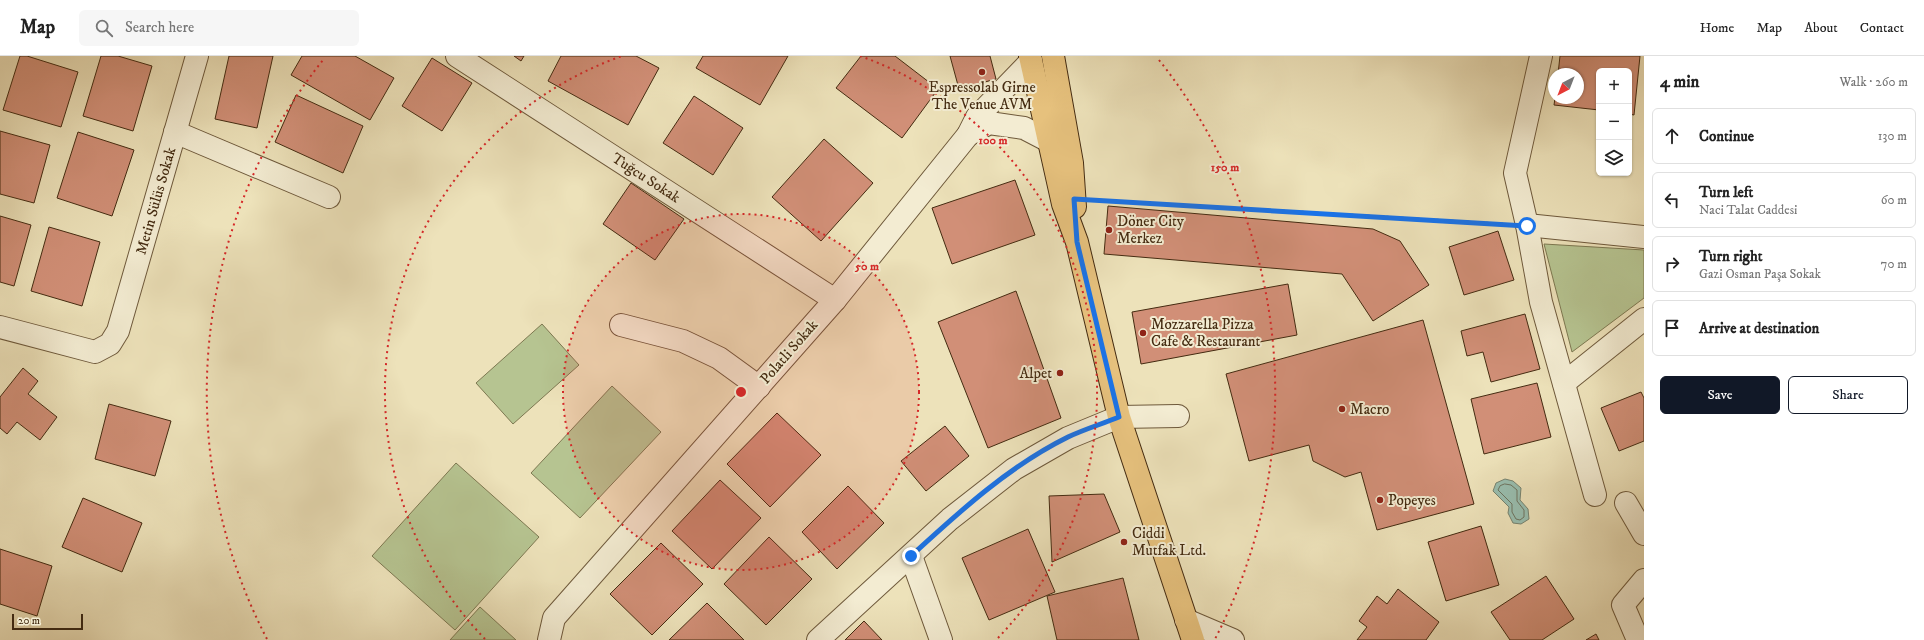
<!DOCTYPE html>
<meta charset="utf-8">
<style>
body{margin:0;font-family:"IM FELL DW Pica",serif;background:#f6f6f6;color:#222}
.controls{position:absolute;right:12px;top:12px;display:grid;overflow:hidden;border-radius:6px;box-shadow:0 1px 3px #0004}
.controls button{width:36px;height:36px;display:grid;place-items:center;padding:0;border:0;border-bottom:1px solid #e0e0e0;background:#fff;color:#222;font:20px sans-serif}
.compass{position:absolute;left:1548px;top:12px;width:36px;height:36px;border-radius:50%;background:#fff;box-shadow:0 1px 3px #0004;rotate:222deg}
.scale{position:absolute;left:12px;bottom:10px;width:71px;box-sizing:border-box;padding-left:4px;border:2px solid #442b11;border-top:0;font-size:11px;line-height:14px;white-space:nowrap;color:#442b11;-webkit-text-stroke:3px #f3ecd2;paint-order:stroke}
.stop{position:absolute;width:12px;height:12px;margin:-9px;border:3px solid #1a73e8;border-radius:50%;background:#fff}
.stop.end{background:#1a73e8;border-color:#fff;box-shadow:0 1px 4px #0008}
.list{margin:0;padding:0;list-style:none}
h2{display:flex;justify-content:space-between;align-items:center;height:52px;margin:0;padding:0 16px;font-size:17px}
h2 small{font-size:13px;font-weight:400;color:#767676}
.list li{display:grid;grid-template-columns:26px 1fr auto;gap:12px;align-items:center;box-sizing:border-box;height:56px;margin:0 8px 8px;padding:0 8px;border:1px solid #e0e0e0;border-radius:6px}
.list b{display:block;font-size:15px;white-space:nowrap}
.list p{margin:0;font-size:13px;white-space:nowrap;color:#767676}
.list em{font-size:13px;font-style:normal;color:#767676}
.actions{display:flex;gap:8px;padding:12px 16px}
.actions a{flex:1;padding:9px 0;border:1px solid #111827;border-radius:6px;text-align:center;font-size:14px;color:#111827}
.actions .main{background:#111827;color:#fff}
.icon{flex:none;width:22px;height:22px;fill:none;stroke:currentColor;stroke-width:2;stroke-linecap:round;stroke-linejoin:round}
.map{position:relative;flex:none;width:1644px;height:584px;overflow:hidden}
header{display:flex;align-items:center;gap:24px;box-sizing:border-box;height:56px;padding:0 20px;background:#fff;border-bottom:1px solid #e0e0e0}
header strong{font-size:19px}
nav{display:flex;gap:22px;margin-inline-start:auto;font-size:14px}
.search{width:280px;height:36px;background:#f6f6f6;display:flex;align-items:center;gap:10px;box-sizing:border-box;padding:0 14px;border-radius:6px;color:#767676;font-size:15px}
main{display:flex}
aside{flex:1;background:#fff}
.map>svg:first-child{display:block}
.green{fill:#b6c491;stroke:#7d7851}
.water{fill:#99beaf;stroke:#778370}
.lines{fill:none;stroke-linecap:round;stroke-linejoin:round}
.shore{stroke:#6e7460;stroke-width:1}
.building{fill:#d18f77;stroke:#442b11}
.minor-casing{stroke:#6e593b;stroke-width:24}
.major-casing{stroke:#442b11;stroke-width:24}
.path{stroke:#442b11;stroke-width:2.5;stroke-dasharray:3 2;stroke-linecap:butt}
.minor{stroke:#f3ecd2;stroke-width:22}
.major{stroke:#e6c17d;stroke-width:22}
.route{stroke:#1a73e8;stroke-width:5}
.ring{fill:none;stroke:#d62828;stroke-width:2;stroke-dasharray:2 4}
.poi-dot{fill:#8f2418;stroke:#f3ecd2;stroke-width:1.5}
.labels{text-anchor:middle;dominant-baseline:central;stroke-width:4;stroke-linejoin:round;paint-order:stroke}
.poi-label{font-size:15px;fill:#442b11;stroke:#f3ecd2;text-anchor:start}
.street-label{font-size:15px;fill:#442b11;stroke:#f3ecd2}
.centre{fill:#d62828;stroke:#f3ecd2;stroke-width:2}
.ring-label{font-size:12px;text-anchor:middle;font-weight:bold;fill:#d62828;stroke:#f3ecd2;stroke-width:4;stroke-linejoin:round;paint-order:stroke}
</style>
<header>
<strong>Map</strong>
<div class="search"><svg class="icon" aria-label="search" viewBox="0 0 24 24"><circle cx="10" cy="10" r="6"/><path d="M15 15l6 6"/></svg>Search here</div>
<nav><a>Home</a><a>Map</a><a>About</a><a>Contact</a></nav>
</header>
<main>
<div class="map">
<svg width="1644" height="584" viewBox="0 0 1644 584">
<rect width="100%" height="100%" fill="#ede2ba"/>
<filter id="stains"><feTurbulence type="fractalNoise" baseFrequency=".005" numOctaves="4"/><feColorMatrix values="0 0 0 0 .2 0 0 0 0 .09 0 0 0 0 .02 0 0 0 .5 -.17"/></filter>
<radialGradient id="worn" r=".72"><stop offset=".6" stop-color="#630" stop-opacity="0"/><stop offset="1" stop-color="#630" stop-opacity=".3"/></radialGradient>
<g class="green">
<polygon points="1544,188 1644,194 1644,242 1572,296"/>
<polygon points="542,268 579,309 513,368 476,327"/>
<polygon points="612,330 661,376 580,462 531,417"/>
<polygon points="456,407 539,481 455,574 372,500"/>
<polygon points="480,551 516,584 450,584"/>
</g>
<polygon class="water" points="1505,423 1513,425 1521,432 1520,444 1528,453 1529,463 1521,468 1513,467 1508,457 1509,451 1493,435 1496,427"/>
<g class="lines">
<polygon class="shore" points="1505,428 1511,429 1517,434 1517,445 1524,454 1524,461 1520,464 1516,463 1512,456 1512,448 1498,434 1500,430"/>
</g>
<g class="building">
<polygon points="20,0 27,0 78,16 61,71 3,54"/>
<polygon points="101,0 118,0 152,10 133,75 83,60"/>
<polygon points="229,0 273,0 257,72 215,63"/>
<polygon points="302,0 355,0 394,22 370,64 291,19"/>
<polygon points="514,0 524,0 521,5"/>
<polygon points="561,0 636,0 659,12 628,69 548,25"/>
<polygon points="703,0 788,0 760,49 696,12"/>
<polygon points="861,0 895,0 938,33 902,82 836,32"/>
<polygon points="950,0 990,0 996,23 959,33"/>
<polygon points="1560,0 1640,0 1634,59 1629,58 1629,15 1599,15 1599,54 1554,49 1555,42 1578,42 1578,18 1558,18"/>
<polygon points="432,2 472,27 442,75 402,50"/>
<polygon points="296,39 363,70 343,117 275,86"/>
<polygon points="694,40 743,72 713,119 663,87"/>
<polygon points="0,75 50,89 34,147 0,138"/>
<polygon points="78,76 134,94 112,160 57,142"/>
<polygon points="824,83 873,127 821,185 772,141"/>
<polygon points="1015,124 1035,179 952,208 932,152"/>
<polygon points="631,127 684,163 655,204 603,168"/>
<polygon points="1108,150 1373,173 1400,185 1429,229 1373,265 1342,218 1104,198"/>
<polygon points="0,160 31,169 14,230 0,226"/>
<polygon points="49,171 100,186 82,250 31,235"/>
<polygon points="1498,175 1514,224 1464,239 1449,191"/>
<polygon points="1288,228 1297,279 1141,308 1132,256"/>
<polygon points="1016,235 1061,362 988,392 938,266"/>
<polygon points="1525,258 1540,313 1491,326 1483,296 1467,300 1461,275"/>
<polygon points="1423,264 1474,448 1377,474 1361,416 1345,421 1313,405 1309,389 1249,405 1226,318"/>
<polygon points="23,312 38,325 28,338 57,361 40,384 17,366 7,378 0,372 0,341"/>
<polygon points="1537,327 1551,381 1484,398 1471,343"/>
<polygon points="1641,336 1644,342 1644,385 1619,395 1601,352"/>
<polygon points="109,348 171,365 155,420 95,403"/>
<polygon points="777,357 821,399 770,451 727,408"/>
<polygon points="945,370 969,400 926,435 901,405"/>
<polygon points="720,424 761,462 712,513 672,475"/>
<polygon points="848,430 884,467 837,513 802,476"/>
<polygon points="1104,438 1120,476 1052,506 1049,440"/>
<polygon points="83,442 142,467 122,516 62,491"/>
<polygon points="1481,470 1499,529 1446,545 1428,486"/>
<polygon points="1028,473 1055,536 989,564 962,502"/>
<polygon points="769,481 812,523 766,569 724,528"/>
<polygon points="661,487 703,528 652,579 610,538"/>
<polygon points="0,493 52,510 37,560 0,548"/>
<polygon points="1546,520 1574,563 1542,584 1510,584 1491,556"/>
<polygon points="1123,522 1139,584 1057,584 1047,540"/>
<polygon points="1398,533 1439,566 1426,584 1357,584 1367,571 1359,565 1377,540 1387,548"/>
<polygon points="707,547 744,584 669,584"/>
<polygon points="864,565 882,584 845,584"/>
<polygon points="1596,578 1599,584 1586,584"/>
</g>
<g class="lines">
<g class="minor-casing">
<g id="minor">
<polyline points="457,0 835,244"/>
<polyline points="1541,0 1515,117 1527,169 1541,246 1595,439"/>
<polyline points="175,76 329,141"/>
<polyline points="968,79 989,67 1024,72 1049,85"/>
<polyline points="1527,169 1644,181"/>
<polyline points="621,269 683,285 719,302 759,331"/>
<polyline points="0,271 95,296 110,288 118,275 197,0"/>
<polyline points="1564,327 1644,263"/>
<polyline points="1626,447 1644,478"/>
<polyline points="911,500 941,584"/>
<polyline points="1186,564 1233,584"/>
<polyline points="549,584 554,562 835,244 968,79 977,61 1031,5"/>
<polyline points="818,584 950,463 1014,413 1068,382 1119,361 1178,360"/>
<polyline points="1638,584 1623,549 1644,524"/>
</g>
</g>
<g class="major-casing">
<g id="major">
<polyline points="1030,0 1063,148 1077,186 1119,361 1193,584"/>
<polyline points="1053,0 1072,107 1075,151"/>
</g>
</g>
<polyline class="path" points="1097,144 1503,168"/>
<use href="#minor" class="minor"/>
<use href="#major" class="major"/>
</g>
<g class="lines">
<path class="route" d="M911 500C959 456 1009 410 1068 381 1085 373 1102 368 1119 361L1077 186 1074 143 1527 170"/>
</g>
<circle cx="741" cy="336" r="178" fill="#d62828" fill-opacity=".12"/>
<g class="ring">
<circle cx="741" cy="336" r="178"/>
<path d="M485 583A356 356 0 0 1 622 0M860 0A356 356 0 0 1 997 583"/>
<path d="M267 583A534 534 0 0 1 323 4M1159 4A534 534 0 0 1 1215 583"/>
</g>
<g class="poi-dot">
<circle cx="982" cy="16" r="4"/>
<circle cx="1109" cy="174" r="4"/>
<circle cx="1143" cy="277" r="4"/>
<circle cx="1060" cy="317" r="4"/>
<circle cx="1342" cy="353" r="4"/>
<circle cx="1380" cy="444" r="4"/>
<circle cx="1124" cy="486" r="4"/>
</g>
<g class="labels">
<g class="poi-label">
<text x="982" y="31" text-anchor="middle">Espressolab Girne<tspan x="982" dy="17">The Venue AVM</tspan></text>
<text x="1117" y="165">Döner City<tspan x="1117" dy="17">Merkez</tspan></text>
<text x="1151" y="268">Mozzarella Pizza<tspan x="1151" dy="17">Cafe &amp; Restaurant</tspan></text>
<text x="1052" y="317" text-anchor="end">Alpet</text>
<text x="1350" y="353">Macro</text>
<text x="1388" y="444">Popeyes</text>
<text x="1132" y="477">Ciddi<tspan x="1132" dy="17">Mutfak Ltd.</tspan></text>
</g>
<g class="street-label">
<text transform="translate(646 122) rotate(33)">Tuğcu Sokak</text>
<text transform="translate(156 145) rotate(-74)">Metin Sülüs Sokak</text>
<text transform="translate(789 296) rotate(-49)">Polatli Sokak</text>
</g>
</g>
<circle cx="741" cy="336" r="6" class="centre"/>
<g class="ring-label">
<text x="993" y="88">100 m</text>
<text x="1225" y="115">150 m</text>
<text x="867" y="214">50 m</text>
</g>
<rect width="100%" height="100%" filter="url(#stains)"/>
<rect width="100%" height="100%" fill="url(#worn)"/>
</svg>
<div class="controls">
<button>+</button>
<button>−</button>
<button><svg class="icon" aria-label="layers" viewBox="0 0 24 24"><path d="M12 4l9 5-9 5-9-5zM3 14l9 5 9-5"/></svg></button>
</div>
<svg class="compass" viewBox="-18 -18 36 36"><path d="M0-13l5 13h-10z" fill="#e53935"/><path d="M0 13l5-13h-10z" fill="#767676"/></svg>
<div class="scale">20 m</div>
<div class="stop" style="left:1527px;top:170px"></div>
<div class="stop end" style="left:911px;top:500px"></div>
</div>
<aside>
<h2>4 min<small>Walk · 260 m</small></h2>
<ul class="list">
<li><svg class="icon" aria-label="ahead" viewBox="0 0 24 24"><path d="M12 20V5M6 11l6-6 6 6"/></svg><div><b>Continue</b></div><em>130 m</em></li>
<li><svg class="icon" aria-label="left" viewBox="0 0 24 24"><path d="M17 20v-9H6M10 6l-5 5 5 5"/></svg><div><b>Turn left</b><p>Naci Talat Caddesi</p></div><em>60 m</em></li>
<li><svg class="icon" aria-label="right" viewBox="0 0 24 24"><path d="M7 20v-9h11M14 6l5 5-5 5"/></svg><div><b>Turn right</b><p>Gazi Osman Paşa Sokak</p></div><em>70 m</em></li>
<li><svg class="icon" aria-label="arrive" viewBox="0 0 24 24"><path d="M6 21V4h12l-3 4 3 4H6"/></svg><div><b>Arrive at destination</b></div></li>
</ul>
<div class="actions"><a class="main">Save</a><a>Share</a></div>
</aside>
</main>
